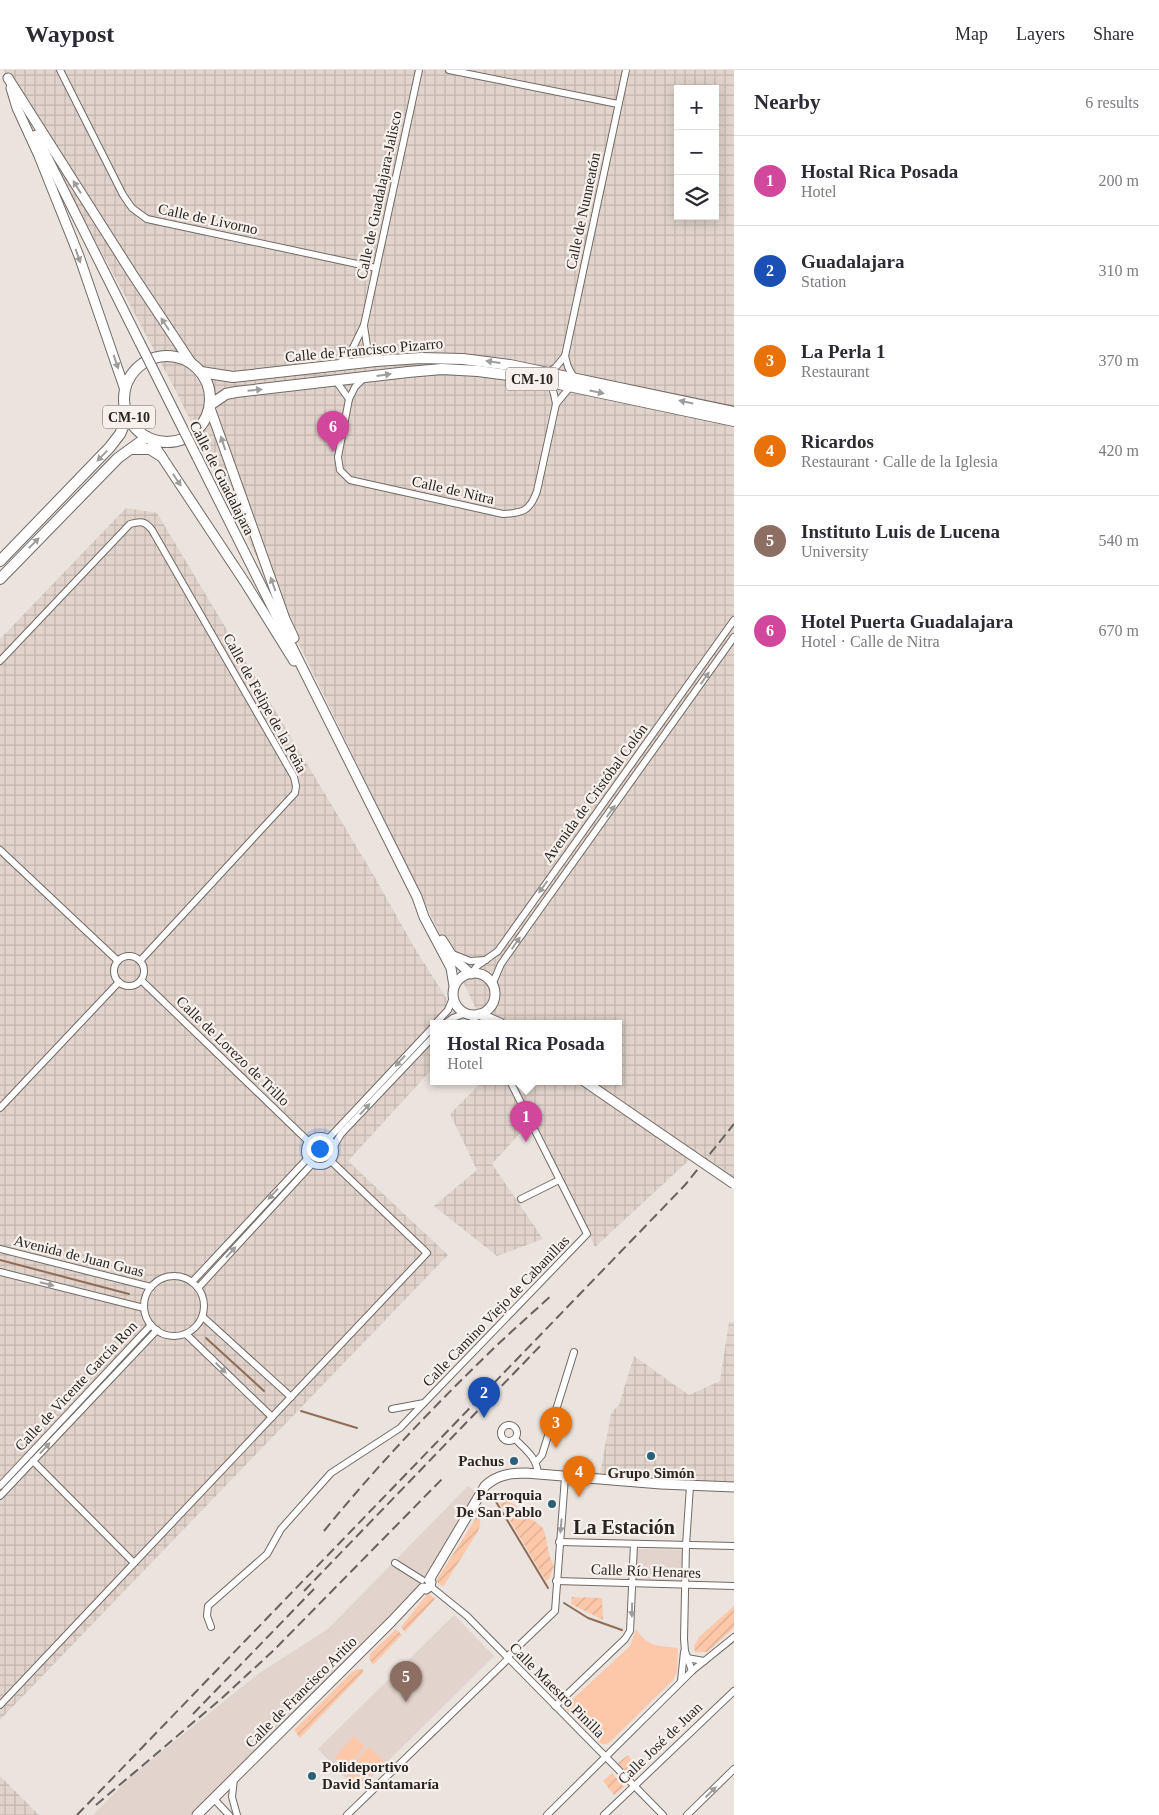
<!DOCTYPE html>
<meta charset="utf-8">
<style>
body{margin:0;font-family:Georgia,serif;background:#f7f7f7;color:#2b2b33}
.controls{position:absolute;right:15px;top:15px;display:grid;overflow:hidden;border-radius:0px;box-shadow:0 2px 12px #0003}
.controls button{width:45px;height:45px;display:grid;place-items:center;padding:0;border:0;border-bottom:1px solid #e1e1e2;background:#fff;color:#2b2b33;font:25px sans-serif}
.you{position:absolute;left:319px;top:1078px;width:18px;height:18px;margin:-12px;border:4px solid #fff;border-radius:50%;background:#1a73e8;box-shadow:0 0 0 8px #1a73e833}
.badge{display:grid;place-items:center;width:32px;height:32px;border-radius:50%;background:#29617b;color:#fff;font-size:16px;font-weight:700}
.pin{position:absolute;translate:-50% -41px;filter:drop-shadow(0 1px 2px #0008)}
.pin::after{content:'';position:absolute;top:26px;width:18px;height:15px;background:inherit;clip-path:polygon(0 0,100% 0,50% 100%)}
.popup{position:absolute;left:430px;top:950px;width:192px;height:65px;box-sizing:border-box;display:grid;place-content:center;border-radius:0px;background:#fff;filter:drop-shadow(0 1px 4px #0005);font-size:16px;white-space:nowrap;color:#7c7c81}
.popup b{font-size:19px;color:#2b2b33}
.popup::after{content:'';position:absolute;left:50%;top:100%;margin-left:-10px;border:10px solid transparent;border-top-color:#fff}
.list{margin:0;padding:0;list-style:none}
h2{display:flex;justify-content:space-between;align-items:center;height:65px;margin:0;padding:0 20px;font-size:21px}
h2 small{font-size:16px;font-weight:400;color:#7c7c81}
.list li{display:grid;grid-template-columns:32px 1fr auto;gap:15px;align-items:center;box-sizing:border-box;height:90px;padding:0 20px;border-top:1px solid #e1e1e2}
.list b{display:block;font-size:19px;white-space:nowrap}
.list p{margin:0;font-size:16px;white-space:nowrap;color:#7c7c81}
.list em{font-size:16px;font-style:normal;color:#7c7c81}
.icon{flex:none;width:28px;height:28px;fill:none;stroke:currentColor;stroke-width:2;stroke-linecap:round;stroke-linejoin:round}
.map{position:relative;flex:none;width:734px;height:1745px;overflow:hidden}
header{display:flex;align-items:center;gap:30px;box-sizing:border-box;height:70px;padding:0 25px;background:#fff;border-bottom:1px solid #e1e1e2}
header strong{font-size:24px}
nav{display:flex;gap:28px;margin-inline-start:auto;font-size:18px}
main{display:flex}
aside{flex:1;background:#fff}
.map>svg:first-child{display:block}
.built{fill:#e2d4cc}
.industrial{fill:url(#industrial-grid);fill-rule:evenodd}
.park{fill:#fdc8a9}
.garden{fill:url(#garden-furrows)}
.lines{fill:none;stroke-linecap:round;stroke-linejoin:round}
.stream{stroke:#906c56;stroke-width:2}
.minor-casing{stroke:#706a66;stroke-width:8}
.secondary-casing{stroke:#706a66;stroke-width:11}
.primary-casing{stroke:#706a66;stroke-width:12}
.minor{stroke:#fff;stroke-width:6}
.secondary{stroke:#fff;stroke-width:9}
.primary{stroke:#fff;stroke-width:10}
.rail{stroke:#67625f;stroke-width:2;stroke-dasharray:10 5;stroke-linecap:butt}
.secondary-bridge-casing{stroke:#706a66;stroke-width:11;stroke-linecap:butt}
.secondary-bridge{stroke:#fff;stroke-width:9}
.oneway{fill:#9e9d9c}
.poi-dot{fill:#29617b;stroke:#f7f0ec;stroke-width:2}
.labels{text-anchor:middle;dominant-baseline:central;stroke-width:4.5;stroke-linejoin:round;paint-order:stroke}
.shield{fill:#f7f0ec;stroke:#66625f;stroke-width:1}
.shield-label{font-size:14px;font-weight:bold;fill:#282523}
.street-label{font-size:15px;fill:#282523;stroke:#f7f0ec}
.poi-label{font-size:15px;font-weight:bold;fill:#282523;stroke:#f7f0ec;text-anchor:end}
.district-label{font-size:20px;font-weight:bold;fill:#282523;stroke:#f7f0ec}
</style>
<header>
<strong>Waypost</strong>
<nav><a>Map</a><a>Layers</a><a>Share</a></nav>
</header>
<main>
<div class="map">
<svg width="734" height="1745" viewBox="0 0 734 1745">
<defs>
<pattern id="industrial-grid" width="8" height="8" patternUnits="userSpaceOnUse" patternTransform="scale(1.25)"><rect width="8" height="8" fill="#e2d4cc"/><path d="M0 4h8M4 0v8" fill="none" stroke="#c2b6af"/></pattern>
<pattern id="garden-furrows" width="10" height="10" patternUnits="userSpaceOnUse" patternTransform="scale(1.25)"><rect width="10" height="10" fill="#fdc8a9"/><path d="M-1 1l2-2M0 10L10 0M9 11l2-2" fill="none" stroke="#d9ac91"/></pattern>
</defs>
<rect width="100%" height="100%" fill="#eae3de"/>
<g class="built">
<polygon points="468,1416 476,1422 424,1516 197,1745 93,1745 129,1708 258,1604 328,1559"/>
<polygon points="636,1479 684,1480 682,1511 635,1509"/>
<polygon points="454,1545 494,1586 358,1721 318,1679"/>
</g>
<g class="industrial">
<path d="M4 0H734V1107L698 1082 595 1177 534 1048 492 1094 543 1169 497 1186 434 1136 477 1100 450 1044 483 1011H618V953H483L176 321ZM678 19H715V146H678Z"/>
<polygon points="126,438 157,443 374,806 414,877 462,953 434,953 433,998 348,1091 448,1185 0,1650 0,569"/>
<polygon points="729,1252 734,1252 734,1417 599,1410 611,1343 619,1335 634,1286 689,1325 720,1311"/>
<polygon points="0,1706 39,1745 0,1745"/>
</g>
<g class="park">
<path d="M636 1559C649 1578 657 1575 678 1578L677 1602 673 1610 612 1670C607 1675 603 1676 598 1671L564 1637 630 1576Z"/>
<polygon points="354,1666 365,1677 345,1699 335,1687"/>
<polygon points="369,1677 384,1691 357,1717 344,1702"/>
</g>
<g class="garden">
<path d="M496 1420 543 1458C548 1471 547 1484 554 1496L550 1508 546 1511 499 1432Z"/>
<path d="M478 1445C482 1451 480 1457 477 1463L443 1517 436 1511Z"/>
<polygon points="428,1523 435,1529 405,1562 401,1557"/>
<polygon points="572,1527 602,1528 603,1550 571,1534"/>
<polygon points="734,1536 734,1558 707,1582 695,1582 694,1576 699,1567"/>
<polygon points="396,1559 402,1565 373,1595 369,1588 370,1584"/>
<polygon points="358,1599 362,1599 364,1602 300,1668 294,1660 352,1602"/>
<polygon points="628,1685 639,1699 630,1707 618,1693"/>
<polygon points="612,1703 624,1717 614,1725 603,1711"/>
</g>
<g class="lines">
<g class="stream">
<polyline points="0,1190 129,1224"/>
<polyline points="206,1268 264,1321"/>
<polyline points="301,1341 357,1358"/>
<polyline points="495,1430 548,1518"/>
<polyline points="564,1533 588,1548 622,1560"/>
</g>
<g class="minor-casing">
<g id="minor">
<polyline points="60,0 123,125 132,138 147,149 376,198"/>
<polyline points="449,0 618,34"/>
<polyline points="364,256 367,276 376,291"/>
<polyline points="338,295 351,282 364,255 419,0"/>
<polyline points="548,302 555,298 565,286"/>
<path d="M365 307 355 317 349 329 338 387 340 400 350 410 503 444C523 443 530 441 537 421L556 334 554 324 550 312"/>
<polyline points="574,308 568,297 565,286 626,0"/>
<polyline points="336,311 349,329"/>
<polyline points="556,334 570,317"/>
<path d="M0 591 130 454C141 451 145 451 152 460L294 707 296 716 295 723 140 891"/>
<polyline points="0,780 118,891"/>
<polyline points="450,883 470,891 486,890"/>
<circle cx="129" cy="901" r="15"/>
<polyline points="471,904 477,896 498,881 734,550"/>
<polyline points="141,910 308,1071"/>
<polyline points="492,915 501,894 530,853 734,567"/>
<polyline points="469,944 477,953"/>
<polyline points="436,953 448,940 453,928"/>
<polyline points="446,953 453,948 466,943"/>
<polyline points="0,1038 119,912"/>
<circle cx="320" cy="1081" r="15"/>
<polyline points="329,1068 434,956"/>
<polyline points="334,1076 341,1064 434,966"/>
<polyline points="521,1129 559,1110"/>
<polyline points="0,1179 151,1217"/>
<polyline points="0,1202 144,1238"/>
<circle cx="174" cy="1236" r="30"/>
<polyline points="192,1212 307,1089"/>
<polyline points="198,1218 312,1094"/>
<polyline points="203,1247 291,1327"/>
<polyline points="186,1264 272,1347"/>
<polyline points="392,1339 424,1333 587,1164 510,1011"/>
<circle cx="509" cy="1363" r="8"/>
<path d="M515 1369C526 1380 537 1388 538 1404"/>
<polyline points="33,1391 134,1493"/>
<polyline points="536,1392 542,1385 574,1282"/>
<polyline points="0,1416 151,1255"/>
<polyline points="690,1416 686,1475 684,1569 685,1581 692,1601"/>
<polyline points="0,1426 157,1260"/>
<polyline points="559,1472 734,1476"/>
<polyline points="395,1493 422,1510"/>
<polyline points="556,1511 734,1516"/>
<polyline points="430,1516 467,1546 663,1745"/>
<polyline points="211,1557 207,1546 208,1536 267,1484 281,1459 331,1403 400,1358 423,1334"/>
<polyline points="507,1587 555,1541 565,1407"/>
<polyline points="687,1588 704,1591"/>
<polyline points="681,1611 684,1582"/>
<polyline points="0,1635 427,1183 331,1091"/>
<polyline points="555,1636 625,1569 630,1561 634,1474"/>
<polyline points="234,1709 232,1727 237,1745"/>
<polyline points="214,1729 229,1745"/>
<polyline points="347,1745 508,1589"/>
<polyline points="547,1745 692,1601 734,1567"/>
<polyline points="604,1745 734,1621"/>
<polyline points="687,1745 734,1699"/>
</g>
</g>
<g class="secondary-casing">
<g id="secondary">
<polyline points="8,8 133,205 192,294"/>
<polyline points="11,18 17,38 39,86 79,186 125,320"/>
<polyline points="36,65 140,273"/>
<polyline points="210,338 285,549 294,568"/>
<polyline points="150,369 246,514 294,591"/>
<polyline points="197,387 417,827 424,847 451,898 454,916"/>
<polyline points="442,870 454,889 471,904"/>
<circle cx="474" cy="924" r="21"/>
<polyline points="479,944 500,953"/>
<polyline points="584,1011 658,1062"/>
<path d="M197 1745 392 1551 423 1518 426 1519 430 1516 431 1512 429 1510 485 1416C497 1405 510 1403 526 1403L661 1414 734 1417"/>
</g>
</g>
<g class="primary-casing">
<g id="primary">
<circle cx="167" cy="329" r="43"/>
<polyline points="201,302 233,307 376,291 421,288 463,289 510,295 734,342"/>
<polyline points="210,335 226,324 236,322 408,302 442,299 478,301 531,308 734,351"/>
<polyline points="131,379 150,379 161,386"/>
<polyline points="0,491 110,377 120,364 128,346"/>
<polyline points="0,509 118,388 147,367"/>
</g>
</g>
<use href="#minor" class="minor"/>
<use href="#secondary" class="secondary"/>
<use href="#primary" class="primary"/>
<g class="rail">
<path d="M324 1461C376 1397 433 1337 493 1279 512 1261 532 1243 552 1225"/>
<polyline points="304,1521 543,1273"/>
<polyline points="193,1644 314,1519"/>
<polyline points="96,1735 222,1628 274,1580 445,1406"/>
<polyline points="77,1745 660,1141 685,1115 734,1054"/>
</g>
<g class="secondary-bridge-casing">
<g id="secondary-bridge">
<polyline points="140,273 197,387"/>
<polyline points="658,1062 734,1114"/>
</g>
</g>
<use href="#secondary-bridge" class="secondary-bridge"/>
</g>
<defs><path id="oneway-solid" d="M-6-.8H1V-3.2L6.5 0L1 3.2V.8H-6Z" transform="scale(1.25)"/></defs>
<g class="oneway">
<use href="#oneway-solid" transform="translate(77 117) rotate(-122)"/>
<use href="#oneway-solid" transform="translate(78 186) rotate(70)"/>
<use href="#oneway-solid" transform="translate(165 254) rotate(-123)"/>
<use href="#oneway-solid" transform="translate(116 292) rotate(71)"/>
<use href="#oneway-solid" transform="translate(493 292) rotate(-172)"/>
<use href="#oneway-solid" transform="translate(384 305) rotate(-8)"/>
<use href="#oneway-solid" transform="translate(255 320) rotate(-6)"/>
<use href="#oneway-solid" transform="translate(597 322) rotate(12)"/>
<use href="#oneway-solid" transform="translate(686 332) rotate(-168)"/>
<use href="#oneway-solid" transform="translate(223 373) rotate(-109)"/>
<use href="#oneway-solid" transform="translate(102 386) rotate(134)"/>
<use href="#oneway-solid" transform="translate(177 410) rotate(56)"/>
<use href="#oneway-solid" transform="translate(34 473) rotate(-45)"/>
<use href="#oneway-solid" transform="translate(273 514) rotate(-110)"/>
<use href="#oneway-solid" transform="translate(705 608) rotate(-55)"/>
<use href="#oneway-solid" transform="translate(611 741) rotate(-54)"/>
<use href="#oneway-solid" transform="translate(543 817) rotate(126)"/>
<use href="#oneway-solid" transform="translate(516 873) rotate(-55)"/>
<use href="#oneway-solid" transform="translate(400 991) rotate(133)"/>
<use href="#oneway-solid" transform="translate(365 1039) rotate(-47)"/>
<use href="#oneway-solid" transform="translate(273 1124) rotate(133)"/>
<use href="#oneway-solid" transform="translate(231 1182) rotate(-48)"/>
<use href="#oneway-solid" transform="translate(47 1214) rotate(14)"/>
<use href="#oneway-solid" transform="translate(221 1298) rotate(44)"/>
<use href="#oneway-solid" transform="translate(45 1378) rotate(-47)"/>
<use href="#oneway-solid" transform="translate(561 1456) rotate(95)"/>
<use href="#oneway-solid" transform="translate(632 1540) rotate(91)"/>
<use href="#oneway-solid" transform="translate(711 1722) rotate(-44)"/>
</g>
<g class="poi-dot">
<circle cx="651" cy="1386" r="5"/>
<circle cx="514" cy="1391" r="5"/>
<circle cx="552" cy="1434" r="5"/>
<circle cx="312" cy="1706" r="5"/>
</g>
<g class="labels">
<g class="shield">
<rect x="506" y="297.5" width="52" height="23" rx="4"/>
<rect x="103" y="335.5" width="52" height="23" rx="4"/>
</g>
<g class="shield-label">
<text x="532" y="309">CM-10</text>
<text x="129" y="347">CM-10</text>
</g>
<g class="street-label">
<text transform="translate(379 125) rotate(-78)">Calle de Guadalajara-Jalisco</text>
<text transform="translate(583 141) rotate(-78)">Calle de Nunneatón</text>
<text transform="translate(208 149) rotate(12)">Calle de Livorno</text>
<text transform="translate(364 280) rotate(-5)">Calle de Francisco Pizarro</text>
<text transform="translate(222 408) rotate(63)">Calle de Guadalajara</text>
<text transform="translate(453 420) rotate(13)">Calle de Nitra</text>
<text transform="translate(265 633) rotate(61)">Calle de Felipe de la Peña</text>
<text transform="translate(595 723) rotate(-54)">Avenida de Cristóbal Colón</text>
<text transform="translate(233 981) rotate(44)">Calle de Lorezo de Trillo</text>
<text transform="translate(79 1186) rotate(14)">Avenida de Juan Guas</text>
<text transform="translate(496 1241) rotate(-46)">Calle Camino Viejo de Cabanillas</text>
<text transform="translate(76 1316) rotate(-47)">Calle de Vicente García Ron</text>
<text transform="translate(646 1501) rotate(2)">Calle Río Henares</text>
<text transform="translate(557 1620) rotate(45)">Calle Maestro Pinilla</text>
<text transform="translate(301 1622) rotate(-45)">Calle de Francisco Aritio</text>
<text transform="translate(660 1673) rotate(-44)">Calle José de Juan</text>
</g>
<g class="poi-label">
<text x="504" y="1391">Pachus</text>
<text x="651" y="1403" text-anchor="middle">Grupo Simón</text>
<text x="542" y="1425">Parroquia<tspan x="542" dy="17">De San Pablo</tspan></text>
<text x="322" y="1697" text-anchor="start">Polideportivo<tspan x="322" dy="17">David Santamaría</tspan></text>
</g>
<g class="district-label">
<text x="624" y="1457">La Estación</text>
</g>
</g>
</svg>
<div class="controls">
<button>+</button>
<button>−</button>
<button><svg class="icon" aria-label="layers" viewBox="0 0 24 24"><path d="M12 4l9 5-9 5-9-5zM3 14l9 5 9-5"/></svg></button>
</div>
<div class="you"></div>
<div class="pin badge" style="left:526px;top:1072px;background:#d1479c">1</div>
<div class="popup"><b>Hostal Rica Posada</b>Hotel</div>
<div class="pin badge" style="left:484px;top:1348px;background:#1a4fb4">2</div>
<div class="pin badge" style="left:556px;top:1378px;background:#e8710a">3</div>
<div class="pin badge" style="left:579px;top:1427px;background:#e8710a">4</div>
<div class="pin badge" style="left:406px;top:1632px;background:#8d6e63">5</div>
<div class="pin badge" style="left:333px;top:382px;background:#d1479c">6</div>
</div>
<aside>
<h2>Nearby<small>6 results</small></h2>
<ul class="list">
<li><span class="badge" style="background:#d1479c">1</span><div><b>Hostal Rica Posada</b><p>Hotel</p></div><em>200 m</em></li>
<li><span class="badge" style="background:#1a4fb4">2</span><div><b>Guadalajara</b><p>Station</p></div><em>310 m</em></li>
<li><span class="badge" style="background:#e8710a">3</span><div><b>La Perla 1</b><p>Restaurant</p></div><em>370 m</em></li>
<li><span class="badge" style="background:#e8710a">4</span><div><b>Ricardos</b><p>Restaurant · Calle de la Iglesia</p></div><em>420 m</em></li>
<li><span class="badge" style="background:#8d6e63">5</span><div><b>Instituto Luis de Lucena</b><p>University</p></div><em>540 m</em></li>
<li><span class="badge" style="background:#d1479c">6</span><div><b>Hotel Puerta Guadalajara</b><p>Hotel · Calle de Nitra</p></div><em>670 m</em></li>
</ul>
</aside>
</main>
